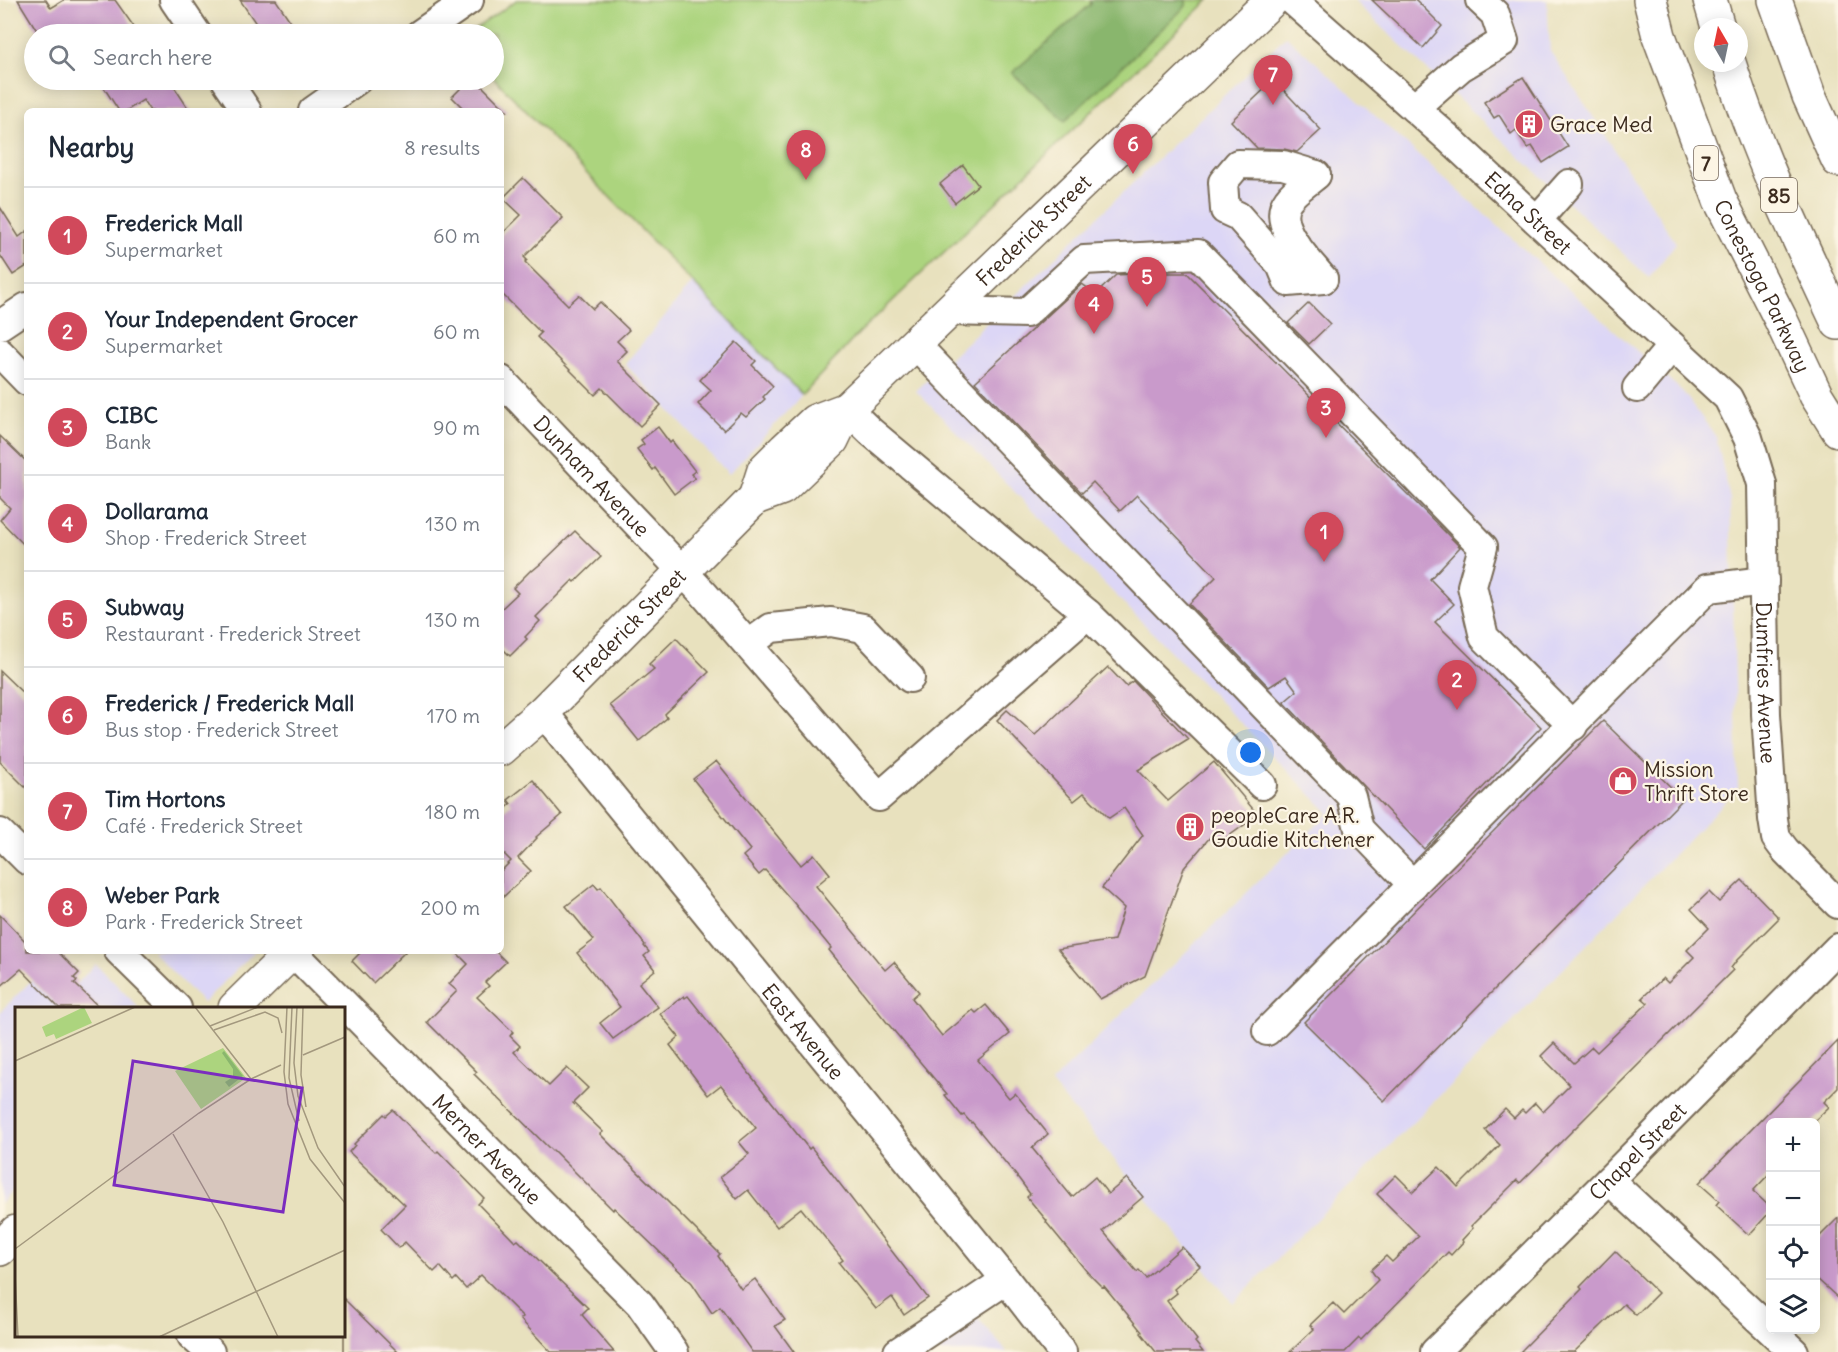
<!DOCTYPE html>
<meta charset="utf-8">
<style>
body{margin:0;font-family:Delius,sans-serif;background:#f6f6f7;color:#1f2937}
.controls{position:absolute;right:18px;bottom:18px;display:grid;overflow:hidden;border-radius:9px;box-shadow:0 3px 15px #0003}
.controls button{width:54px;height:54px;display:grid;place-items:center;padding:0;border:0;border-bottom:2px solid #e0e1e3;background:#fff;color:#1f2937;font:30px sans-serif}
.compass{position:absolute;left:1694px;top:18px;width:54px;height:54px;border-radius:50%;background:#fff;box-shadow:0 3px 15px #0003;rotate:351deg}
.you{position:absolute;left:1251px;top:753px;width:21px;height:21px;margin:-15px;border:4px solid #fff;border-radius:50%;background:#1a73e8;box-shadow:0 0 0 9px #1a73e833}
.badge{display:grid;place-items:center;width:39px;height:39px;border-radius:50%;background:#d1495b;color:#fff;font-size:20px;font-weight:700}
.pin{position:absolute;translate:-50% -50px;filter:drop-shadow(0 2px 3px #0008)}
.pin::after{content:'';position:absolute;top:32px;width:21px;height:18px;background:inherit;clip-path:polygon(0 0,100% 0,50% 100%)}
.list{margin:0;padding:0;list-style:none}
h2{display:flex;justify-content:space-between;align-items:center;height:78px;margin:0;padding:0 24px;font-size:26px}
h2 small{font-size:20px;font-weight:400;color:#747a83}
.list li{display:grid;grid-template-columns:39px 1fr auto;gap:18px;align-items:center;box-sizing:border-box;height:96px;padding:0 24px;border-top:2px solid #e0e1e3}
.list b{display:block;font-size:22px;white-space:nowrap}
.list p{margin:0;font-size:20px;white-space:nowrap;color:#747a83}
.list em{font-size:20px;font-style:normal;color:#747a83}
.icon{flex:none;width:33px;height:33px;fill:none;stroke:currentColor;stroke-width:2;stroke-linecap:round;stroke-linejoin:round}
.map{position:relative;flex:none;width:1838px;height:1352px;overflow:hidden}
.search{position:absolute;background:#fff;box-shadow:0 3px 15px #0003;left:24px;top:24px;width:480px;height:66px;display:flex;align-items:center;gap:15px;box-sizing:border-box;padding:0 21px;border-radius:33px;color:#747a83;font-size:22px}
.panel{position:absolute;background:#fff;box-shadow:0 3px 15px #0003;left:24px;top:108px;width:480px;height:846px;border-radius:9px}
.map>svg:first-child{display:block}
.built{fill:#dcd6f6}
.green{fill:#acd47e;stroke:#747f4e;stroke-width:1.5}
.forest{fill:#89b66d;stroke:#627046;stroke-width:1.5}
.building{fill:#c99acb}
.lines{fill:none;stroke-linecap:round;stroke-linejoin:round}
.minor-casing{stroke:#786a56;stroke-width:32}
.major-casing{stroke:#786a56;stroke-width:36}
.highway-casing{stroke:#786a56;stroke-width:36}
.minor{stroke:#fff;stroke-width:28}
.major{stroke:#fff;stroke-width:33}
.highway{stroke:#fff;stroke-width:33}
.labels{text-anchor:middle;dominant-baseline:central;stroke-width:4.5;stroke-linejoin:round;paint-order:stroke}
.shield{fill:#fcf5e5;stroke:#75675a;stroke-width:1.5}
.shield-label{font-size:20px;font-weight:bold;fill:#3b2a1e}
.poi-label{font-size:21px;fill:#3b2a1e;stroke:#fcf5e5;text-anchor:start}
.street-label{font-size:21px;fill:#3b2a1e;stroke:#fcf5e5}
.inset-road{fill:none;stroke:#a3987e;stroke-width:1.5}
.view{fill:#7b2cbf;fill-opacity:0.15;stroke:#7b2cbf;stroke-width:3}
.inset-edge{fill:none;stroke:#3b2a1e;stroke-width:3}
</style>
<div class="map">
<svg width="1838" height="1352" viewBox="0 0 1838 1352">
<rect width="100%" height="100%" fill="#fcf5e5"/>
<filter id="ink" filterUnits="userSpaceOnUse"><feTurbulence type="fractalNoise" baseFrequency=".0167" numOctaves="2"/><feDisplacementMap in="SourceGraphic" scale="12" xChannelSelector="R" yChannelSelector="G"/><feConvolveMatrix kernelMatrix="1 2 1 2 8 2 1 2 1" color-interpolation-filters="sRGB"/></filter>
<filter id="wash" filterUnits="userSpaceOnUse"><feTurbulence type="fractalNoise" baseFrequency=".008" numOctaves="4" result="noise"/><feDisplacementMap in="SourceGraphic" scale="24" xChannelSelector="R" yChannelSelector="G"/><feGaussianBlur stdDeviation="1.35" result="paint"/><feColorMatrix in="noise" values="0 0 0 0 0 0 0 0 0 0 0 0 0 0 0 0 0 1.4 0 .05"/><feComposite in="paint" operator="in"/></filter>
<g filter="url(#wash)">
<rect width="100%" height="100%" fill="#e8e1be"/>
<g class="built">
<polygon points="1353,0 1547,0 1550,51 1676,243 1649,278"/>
<polygon points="1286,36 1683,392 1716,437 1730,499 1738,788 1480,1055 1233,1303 1051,1083 1329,813 916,391"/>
<polygon points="693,282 802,395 729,474 625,364"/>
<polygon points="152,951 255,951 203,1003"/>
<polygon points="96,964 139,1008 16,1008 16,1188 0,1204 0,1012 31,981 55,1005"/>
<polygon points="975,1315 1007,1352 924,1352"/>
</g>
<polygon class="green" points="517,0 1209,0 859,333 802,395 494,78 494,34 468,34"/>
<polygon class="forest" points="1090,0 1186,0 1186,6 1065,121 1012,73 1091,4"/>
<g id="blocks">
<g class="building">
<polygon points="18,0 46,0 51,8 64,0 115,0 139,34 39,34"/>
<polygon points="240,0 276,0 299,34 263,34"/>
<polygon points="1372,0 1416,0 1442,26 1423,48"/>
<polygon points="1523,77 1568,147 1543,163 1532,146 1527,148 1516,130 1511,134 1499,115 1494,118 1484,102"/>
<polygon points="99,80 175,80 171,82 190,111 150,111 143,100 126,111 119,111"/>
<polygon points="469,80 476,80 507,111 466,111 452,97"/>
<polygon points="1274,80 1321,130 1297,152 1284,149 1257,148 1231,121"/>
<polygon points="963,165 978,185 955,203 940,184"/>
<polygon points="523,178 563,218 524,257 527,260 525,262 568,305 579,295 593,309 600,302 629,330 617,341 627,351 617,361 661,405 640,426 602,388 595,395 537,337 541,333 501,293 501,235 521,215 503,198"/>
<polygon points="0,207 19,237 27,231 27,266 13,275 0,255"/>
<polygon points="1152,273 1187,273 1460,547 1430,579 1454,604 1435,622 1541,727 1424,849 1284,702 1297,691 1286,676 1269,687 1189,604 1216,577 1137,495 1120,511 1093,482 1082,493 975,382 1082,284 1096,294 1116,275"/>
<polygon points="1309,303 1330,324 1309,344 1288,323"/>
<polygon points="736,342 756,361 752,365 773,386 763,397 765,399 746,417 741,413 724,430 698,404 711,390 700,380"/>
<polygon points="658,427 670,443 672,441 695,471 691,474 695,478 674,494 655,468 653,470 637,449 644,444 641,440"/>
<polygon points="0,436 27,462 27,548 0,520 10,508 0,498"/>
<polygon points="575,531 601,557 575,582 573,580 536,617 540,621 525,637 527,639 510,656 501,647 501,609 518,593 513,588 531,570 532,571 544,561"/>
<polygon points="676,638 709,672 665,714 667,718 639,741 610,705 654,669 649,664"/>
<polygon points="1108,667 1126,686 1133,681 1188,739 1138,770 1168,801 1214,762 1258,815 1219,843 1211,836 1184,868 1145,976 1100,999 1058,949 1114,940 1124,908 1102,888 1143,835 1124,808 1109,818 1084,793 1074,801 997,720 1007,710 1035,735"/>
<polygon points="0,671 27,697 27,789 0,762"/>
<polygon points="1603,721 1683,799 1384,1101 1304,1022"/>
<polygon points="716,761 801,865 814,854 830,874 816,886 885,970 894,962 919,992 912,998 942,1036 973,1010 976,1013 986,1005 1010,1034 978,1060 1009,1098 1015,1093 1048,1134 1032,1148 1072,1197 1095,1177 1108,1194 1127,1178 1143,1197 1103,1231 1137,1272 1139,1270 1146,1278 1182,1247 1200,1266 1174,1289 1177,1293 1167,1301 1197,1340 1195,1342 1203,1352 1156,1352 1141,1333 1142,1332 1104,1286 1102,1287 1088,1273 1046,1222 1047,1221 1027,1197 1030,1194 1019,1179 972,1122 971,1123 964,1115 962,1116 945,1095 947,1094 889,1025 829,950 831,948 794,903 765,870 759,875 743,856 750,850 693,779"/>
<polygon points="533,780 562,815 536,837 537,838 518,858 531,871 501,899 501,871 511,861 501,851 501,813 511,804 508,800"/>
<polygon points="1742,880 1779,918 1737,960 1731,968 1733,970 1520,1183 1517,1180 1471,1226 1473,1228 1462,1240 1463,1242 1451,1255 1448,1252 1361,1340 1359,1338 1345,1352 1290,1352 1314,1329 1310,1325 1333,1303 1344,1314 1378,1280 1371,1270 1386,1256 1392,1262 1419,1236 1377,1194 1396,1175 1413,1192 1439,1167 1458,1187 1500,1145 1485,1130 1505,1109 1514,1118 1522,1110 1525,1113 1535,1103 1543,1112 1570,1085 1541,1056 1554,1043 1574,1063 1592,1047 1597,1052 1648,1003 1642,998 1663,978 1668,983 1694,957 1687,950 1709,928 1691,909 1709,892 1719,902"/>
<polygon points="594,884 598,889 601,887 645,945 644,946 649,952 644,956 655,970 639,983 658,1007 613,1039 600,1023 620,1007 577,953 594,940 566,906"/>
<polygon points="0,915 27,943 27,951 57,951 79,973 74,978 77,981 74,983 100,1008 59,1008 21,969 0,987"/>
<polygon points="362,951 406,951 373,983 352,961"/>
<polygon points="455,951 495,951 506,962 485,982 489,986 477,997 513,1032 510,1036 520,1046 514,1052 549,1086 567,1068 588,1088 573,1103 603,1132 600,1134 720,1254 718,1256 741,1289 755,1279 785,1320 775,1326 794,1352 752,1352 720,1307 712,1313 692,1283 614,1208 613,1210 553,1150 552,1151 474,1074 477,1072 427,1022 457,991 449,984 468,964"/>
<polygon points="684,996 685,998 688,996 809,1149 811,1147 823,1162 928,1298 904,1315 892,1297 876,1309 839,1263 843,1260 801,1208 777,1227 748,1190 737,1199 720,1177 749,1154 739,1142 756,1128 721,1085 708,1095 670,1045 679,1037 660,1014"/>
<polygon points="1838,1041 1838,1088 1824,1102 1829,1107 1813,1122 1770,1122 1770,1173 1753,1191 1770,1207 1770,1212 1749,1235 1716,1205 1719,1201 1699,1183"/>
<polygon points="393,1110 436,1153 438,1151 484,1198 478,1204 515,1242 518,1240 588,1308 582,1314 583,1316 614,1352 551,1352 520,1319 523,1317 481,1275 466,1289 456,1278 453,1281 440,1266 434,1272 405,1242 399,1248 381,1229 405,1205 349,1152 355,1145 354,1144 384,1114 386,1116"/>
<polygon points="1838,1218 1838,1298 1815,1277 1815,1241"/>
<polygon points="1615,1251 1658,1293 1636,1315 1624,1304 1574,1352 1520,1352 1582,1289 1580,1287"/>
<polygon points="344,1299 398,1352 344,1352"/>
</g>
</g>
</g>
<g filter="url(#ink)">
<use href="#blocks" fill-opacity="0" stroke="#786a56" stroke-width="1.5"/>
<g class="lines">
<g class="minor-casing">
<g id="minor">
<polyline points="174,0 197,34"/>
<path id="s1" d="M1292 0 1447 137 1728 398 1748 438 1762 484 1766 714 1773 819 1776 838 1785 850 1838 904"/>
<polyline points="420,34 469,0"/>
<polyline points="226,80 247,111"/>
<polyline points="1414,108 1461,67 1504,41 1495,14 1480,0"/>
<polyline points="313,111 357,80"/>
<polyline points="1316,175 1283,165 1238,164 1223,182 1225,210 1238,216 1281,265 1288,282 1323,279"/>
<path d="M1316 175C1307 183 1295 190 1288 200 1270 224 1308 260 1323 279"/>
<polyline points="1537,220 1569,184"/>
<polyline points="950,311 1026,313 1084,260 1198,254 1483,547 1472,586 1484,637 1573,726"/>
<polyline points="0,325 27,307"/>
<polyline points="916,345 1351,796 1359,829 1413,885"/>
<polyline points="0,353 27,381"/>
<path id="s2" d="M501 380 704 594 879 797 1088 614"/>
<polyline points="1637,388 1672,346"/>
<polyline points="847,409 871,432 1088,614 1262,785"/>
<polyline points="749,644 771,628 831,622 863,628 910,678"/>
<path id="s3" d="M543 712 1006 1280 1062 1352"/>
<polyline points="0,833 27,860"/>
<polyline points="119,951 177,1008"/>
<path id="s4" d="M292 951 640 1304 674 1352"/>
<polyline points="1267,1031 1708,588 1764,581"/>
<polyline points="1609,1180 1794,1352"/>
<polyline points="192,1336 210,1352"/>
<polyline points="898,1352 1006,1280"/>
<path id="s5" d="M1435 1352 1609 1180 1838 948"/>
</g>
</g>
<g class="major-casing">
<g id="major">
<polyline points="755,498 764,470 785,449 815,421 847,409"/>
<path id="s6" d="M501 749 543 712 755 498 782 488 832 440 847 409 1272 0"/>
<polyline points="235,1008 293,951"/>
<polyline points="0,1249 16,1232"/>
</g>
</g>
<g class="highway-casing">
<g id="highway">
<path id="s7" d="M1650 0 1659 36 1720 200 1780 318 1816 395 1838 430"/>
<polyline points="1710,0 1718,27"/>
<polyline points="1775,0 1809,96 1838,160"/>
<path d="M1729 63C1757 153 1798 238 1838 323"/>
</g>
</g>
<use href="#minor" class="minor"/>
<use href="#major" class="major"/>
<use href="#highway" class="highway"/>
</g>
</g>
<defs>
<g id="building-disc" transform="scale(1.5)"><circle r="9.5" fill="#d1495b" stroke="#fcf5e5"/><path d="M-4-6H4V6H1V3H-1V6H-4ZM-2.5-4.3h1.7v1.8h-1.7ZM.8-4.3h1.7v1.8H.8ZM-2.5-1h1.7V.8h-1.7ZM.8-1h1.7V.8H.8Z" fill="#fff"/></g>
<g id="shop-disc" transform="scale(1.5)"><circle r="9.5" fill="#d1495b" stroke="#fcf5e5"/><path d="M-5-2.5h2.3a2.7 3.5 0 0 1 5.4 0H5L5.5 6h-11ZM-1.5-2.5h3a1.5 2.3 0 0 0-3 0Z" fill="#fff"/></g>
</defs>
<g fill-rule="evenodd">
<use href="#building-disc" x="1529" y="124"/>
<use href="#shop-disc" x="1623" y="781"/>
<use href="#building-disc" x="1190" y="827"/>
</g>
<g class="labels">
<g class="shield">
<rect x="1694" y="146" width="24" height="34" rx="4.5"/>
<rect x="1761" y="178" width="36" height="34" rx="4.5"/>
</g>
<g class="shield-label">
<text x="1706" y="163">7</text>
<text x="1779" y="195">85</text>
</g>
<g class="poi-label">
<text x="1550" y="124">Grace Med</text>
<text x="1644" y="769">Mission<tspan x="1644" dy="24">Thrift Store</tspan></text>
<text x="1211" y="815">peopleCare A.R.<tspan x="1211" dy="24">Goudie Kitchener</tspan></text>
</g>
<g class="street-label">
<text stroke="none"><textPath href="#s1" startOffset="318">Edna Street</textPath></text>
<text stroke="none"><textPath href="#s6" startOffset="748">Frederick Street</textPath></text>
<text stroke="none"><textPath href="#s7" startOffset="308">Conestoga Parkway</textPath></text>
<text stroke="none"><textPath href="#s2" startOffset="132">Dunham Avenue</textPath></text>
<text stroke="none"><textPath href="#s6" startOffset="178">Frederick Street</textPath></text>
<text stroke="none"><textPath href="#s1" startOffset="882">Dumfries Avenue</textPath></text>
<text stroke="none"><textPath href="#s3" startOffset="412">East Avenue</textPath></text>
<text stroke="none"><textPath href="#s4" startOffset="278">Merner Avenue</textPath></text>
<text stroke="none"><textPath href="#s5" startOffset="285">Chapel Street</textPath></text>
</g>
</g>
<g transform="translate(15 1007)">
<rect width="330" height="330" fill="#e8e1be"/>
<path d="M69 0 77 16 41 32 39 27 31 30 27 20ZM208 41 231 71 186 102 160 64Z" fill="#acd47e"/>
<path d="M209 44 228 69 214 80 210 75 218 70V62L207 46Z" fill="#89b66d"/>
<path class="inset-road" d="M180 0 236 72M272 0 269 65 273 97 295 152 330 196M277 0 274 71 284 114M282 0 279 56 283 89 303 141 330 180M288 0 286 68 291 100M195 19 243 0M199 23 250 5 263 11 267 26M288 48 330 30M0 54 120 0M158 127 208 215 263 330M0 242 184 106 236 72 266 58M0 267 3 330M144 330 330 243"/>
<path class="view" d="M118 54 287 81 268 205 99 178Z"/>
<rect width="330" height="330" class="inset-edge"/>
</g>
</svg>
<div class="controls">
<button>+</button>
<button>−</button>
<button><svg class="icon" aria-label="locate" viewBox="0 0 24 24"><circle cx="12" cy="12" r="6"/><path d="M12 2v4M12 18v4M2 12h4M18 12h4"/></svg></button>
<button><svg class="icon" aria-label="layers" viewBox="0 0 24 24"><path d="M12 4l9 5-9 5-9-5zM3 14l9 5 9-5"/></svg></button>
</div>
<svg class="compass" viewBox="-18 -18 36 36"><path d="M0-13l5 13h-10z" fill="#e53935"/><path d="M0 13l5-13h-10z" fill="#747a83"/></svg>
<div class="you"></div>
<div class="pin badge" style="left:1324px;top:562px">1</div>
<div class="pin badge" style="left:1457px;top:710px">2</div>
<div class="pin badge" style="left:1326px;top:438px">3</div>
<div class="pin badge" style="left:1094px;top:334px">4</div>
<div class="pin badge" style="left:1147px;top:307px">5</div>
<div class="pin badge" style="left:1133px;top:174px">6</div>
<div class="pin badge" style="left:1273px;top:105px">7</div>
<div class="pin badge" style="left:806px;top:180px">8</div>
<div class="search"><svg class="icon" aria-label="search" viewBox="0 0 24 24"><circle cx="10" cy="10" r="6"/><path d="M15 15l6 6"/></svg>Search here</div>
<section class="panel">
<h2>Nearby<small>8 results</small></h2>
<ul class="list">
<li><span class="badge">1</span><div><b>Frederick Mall</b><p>Supermarket</p></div><em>60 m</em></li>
<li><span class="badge">2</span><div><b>Your Independent Grocer</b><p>Supermarket</p></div><em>60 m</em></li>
<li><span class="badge">3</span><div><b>CIBC</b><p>Bank</p></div><em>90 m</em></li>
<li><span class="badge">4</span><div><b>Dollarama</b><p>Shop · Frederick Street</p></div><em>130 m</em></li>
<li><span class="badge">5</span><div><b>Subway</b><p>Restaurant · Frederick Street</p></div><em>130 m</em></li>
<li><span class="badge">6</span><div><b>Frederick / Frederick Mall</b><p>Bus stop · Frederick Street</p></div><em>170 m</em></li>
<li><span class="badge">7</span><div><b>Tim Hortons</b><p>Café · Frederick Street</p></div><em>180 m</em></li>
<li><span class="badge">8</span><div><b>Weber Park</b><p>Park · Frederick Street</p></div><em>200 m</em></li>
</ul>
</section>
</div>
